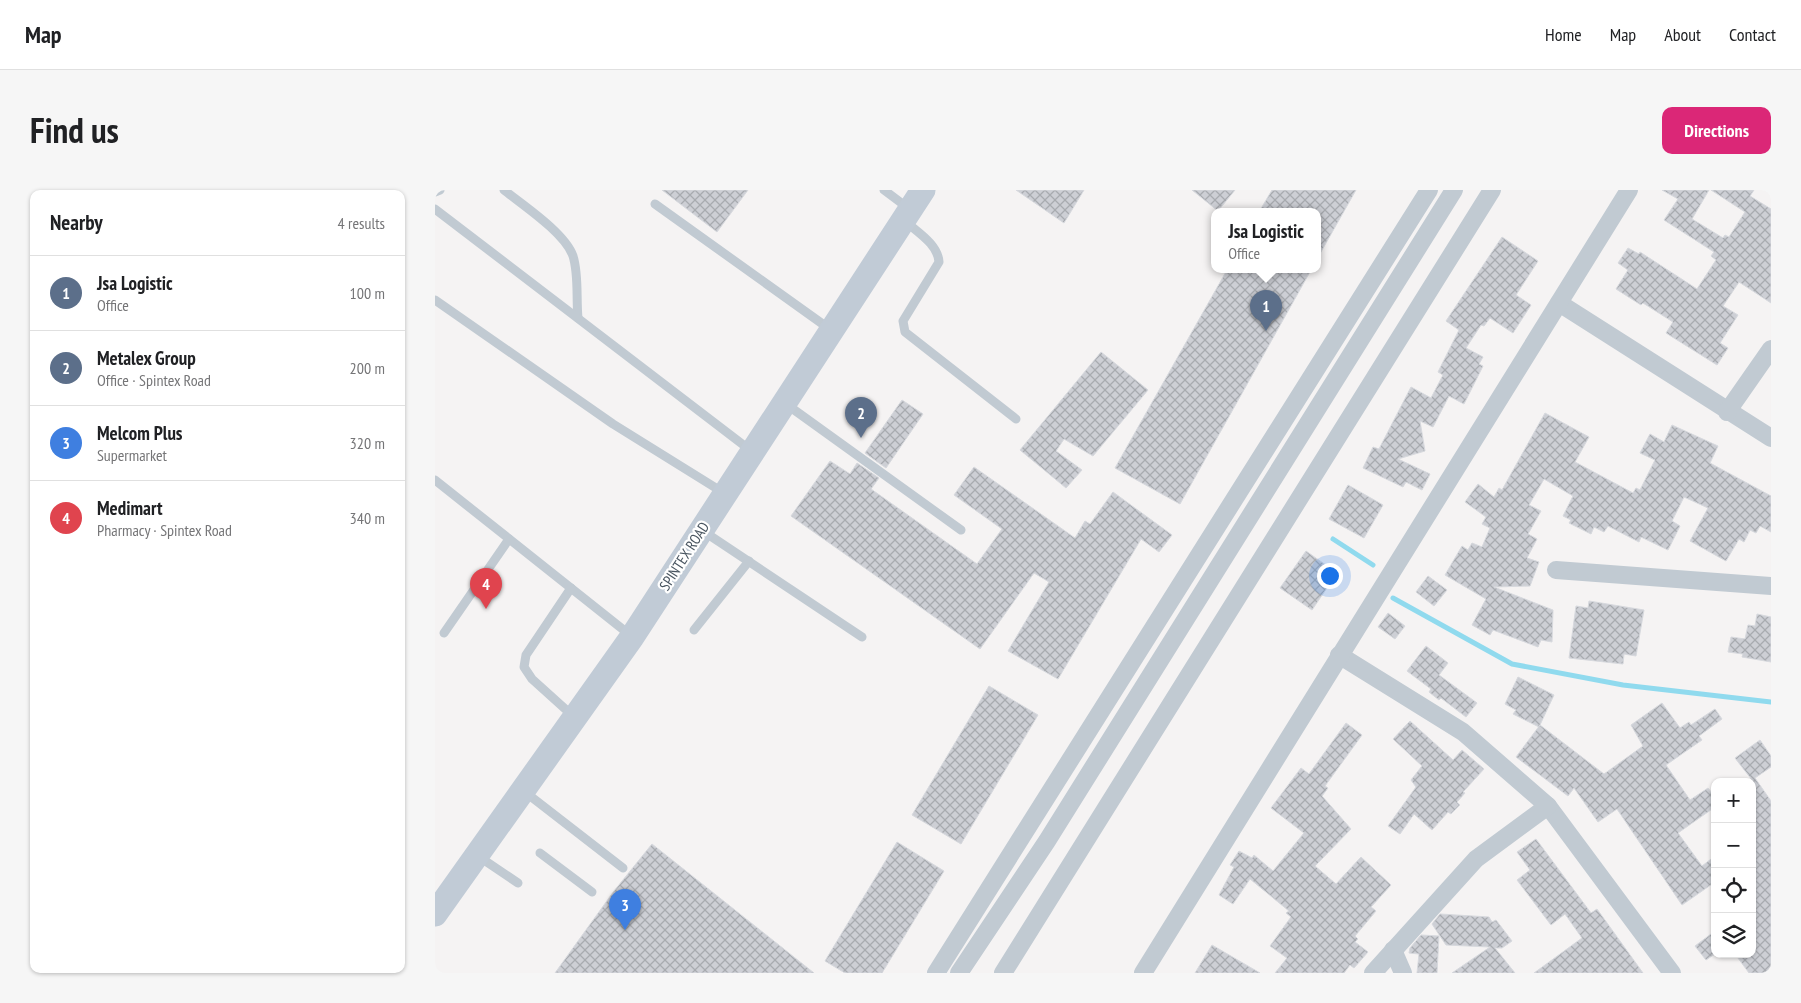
<!DOCTYPE html>
<meta charset="utf-8">
<style>
body{margin:0;font-family:"PT Sans Narrow",sans-serif;background:#f6f6f6;color:#202124}
.controls{position:absolute;right:15px;bottom:15px;display:grid;overflow:hidden;border-radius:10px;box-shadow:0 1px 4px #0004}
.controls button{width:45px;height:45px;display:grid;place-items:center;padding:0;border:0;border-bottom:1px solid #e0e0e0;background:#fff;color:#202124;font:25px sans-serif}
.you{position:absolute;left:894px;top:385px;width:18px;height:18px;margin:-12px;border:4px solid #fff;border-radius:50%;background:#1a73e8;box-shadow:0 0 0 8px #1a73e833}
.badge{display:grid;place-items:center;width:32px;height:32px;border-radius:50%;background:#db2777;color:#fff;font-size:16px;font-weight:700}
.pin{position:absolute;translate:-50% -41px;filter:drop-shadow(0 1px 2px #0008)}
.pin::after{content:'';position:absolute;top:26px;width:18px;height:15px;background:inherit;clip-path:polygon(0 0,100% 0,50% 100%)}
.popup{position:absolute;left:776px;top:18px;width:110px;height:65px;box-sizing:border-box;display:grid;place-content:center;border-radius:10px;background:#fff;filter:drop-shadow(0 1px 4px #0005);font-size:16px;white-space:nowrap;color:#757577}
.popup b{font-size:19px;color:#202124}
.popup::after{content:'';position:absolute;left:50%;top:100%;margin-left:-10px;border:10px solid transparent;border-top-color:#fff}
.list{margin:0;padding:0;list-style:none}
h2{display:flex;justify-content:space-between;align-items:center;height:65px;margin:0;padding:0 20px;font-size:21px}
h2 small{font-size:16px;font-weight:400;color:#757577}
.list li{display:grid;grid-template-columns:32px 1fr auto;gap:15px;align-items:center;box-sizing:border-box;height:75px;padding:0 20px;border-top:1px solid #e0e0e0}
.list b{display:block;font-size:19px;white-space:nowrap}
.list p{margin:0;font-size:16px;white-space:nowrap;color:#757577}
.list em{font-size:16px;font-style:normal;color:#757577}
.icon{flex:none;width:28px;height:28px;fill:none;stroke:currentColor;stroke-width:2;stroke-linecap:round;stroke-linejoin:round}
.map{position:relative;flex:none;width:1336px;height:783px;overflow:hidden;border-radius:10px}
header{display:flex;align-items:center;gap:30px;box-sizing:border-box;height:70px;padding:0 25px;background:#fff;border-bottom:1px solid #e0e0e0}
header strong{font-size:24px}
nav{display:flex;gap:28px;margin-inline-start:auto;font-size:18px}
.intro{display:flex;align-items:center;justify-content:space-between;box-sizing:border-box;height:120px;padding:0 30px}
h1{margin:0;font-size:35px}
.button{padding:12px 22px;border-radius:10px;background:#db2777;color:#fff;font-size:18px;font-weight:700}
main{display:flex;gap:30px;padding:0 30px}
aside{flex:1;background:#fff;border-radius:10px;box-shadow:0 1px 4px #0004}
.map>svg:first-child{display:block}
.lines{fill:none;stroke-linecap:round;stroke-linejoin:round}
.stream{stroke:#90daee;stroke-width:5}
.building{fill:url(#building-cross-hatch);stroke:#d7d9de}
.service{stroke:#c1cad2;stroke-width:9}
.minor{stroke:#c1cad2;stroke-width:18}
.secondary{stroke:#c1cbd6;stroke-width:25}
.labels{text-anchor:middle;dominant-baseline:central;stroke-width:4.5;stroke-linejoin:round;paint-order:stroke}
.street-label{font-size:15px;fill:#4a5661;stroke:#fff}
</style>
<header>
<strong>Map</strong>
<nav><a>Home</a><a>Map</a><a>About</a><a>Contact</a></nav>
</header>
<div class="intro"><h1>Find us</h1><a class="button">Directions</a></div>
<main>
<aside>
<h2>Nearby<small>4 results</small></h2>
<ul class="list">
<li><span class="badge" style="background:#5c6f8a">1</span><div><b>Jsa Logistic</b><p>Office</p></div><em>100 m</em></li>
<li><span class="badge" style="background:#5c6f8a">2</span><div><b>Metalex Group</b><p>Office · Spintex Road</p></div><em>200 m</em></li>
<li><span class="badge" style="background:#3f7fe0">3</span><div><b>Melcom Plus</b><p>Supermarket</p></div><em>320 m</em></li>
<li><span class="badge" style="background:#e0444e">4</span><div><b>Medimart</b><p>Pharmacy · Spintex Road</p></div><em>340 m</em></li>
</ul>
</aside>
<div class="map">
<svg width="1336" height="783" viewBox="0 0 1336 783">
<defs>
<pattern id="building-cross-hatch" width="8" height="8" patternUnits="userSpaceOnUse" patternTransform="scale(1.25)"><rect width="8" height="8" fill="#cdcfd5"/><path d="M0 0l8 8M0 8l8-8" fill="none" stroke="#a8abb0"/></pattern>
</defs>
<rect width="100%" height="100%" fill="#f5f3f3"/>
<g class="lines">
<g class="stream">
<polyline points="898,349 938,375"/>
<polyline points="958,408 1077,474 1188,495 1336,512"/>
</g>
</g>
<g class="building">
<polygon points="227,0 313,0 282,42"/>
<polygon points="581,0 649,0 629,33"/>
<polygon points="757,0 800,0 783,21"/>
<polygon points="837,0 921,0 882,69 882,22 824,22"/>
<polygon points="1227,0 1274,0 1257,29 1288,48 1290,45 1294,47 1310,22 1276,0 1319,0 1315,6 1336,19 1336,113 1304,92 1288,116 1303,125 1285,153 1293,158 1282,175 1231,143 1238,132 1208,113 1206,115 1181,99 1193,80 1183,73 1193,58 1204,64 1205,62 1262,99 1281,70 1276,66 1279,62 1229,30 1243,9"/>
<polygon points="1067,47 1103,71 1081,105 1096,115 1078,143 1055,128 1049,136 1046,135 1031,158 1048,167 1044,174 1048,176 1029,214 1014,206 998,237 985,231 990,261 963,269 995,284 987,300 971,292 968,297 928,278 938,257 944,259 976,197 996,208 1008,185 1003,182 1024,140 1011,131"/>
<polygon points="792,80 876,80 745,314 680,278"/>
<polygon points="666,162 713,200 658,266 629,249 621,261 647,280 631,298 585,260"/>
<polygon points="467,210 488,224 451,278 430,263"/>
<polygon points="1110,223 1154,247 1140,272 1198,303 1201,298 1205,300 1220,270 1205,263 1215,244 1229,252 1237,235 1283,256 1275,273 1336,306 1336,342 1325,336 1321,343 1315,340 1309,352 1304,349 1291,371 1255,351 1273,318 1249,307 1237,331 1245,336 1233,360 1206,347 1204,352 1173,336 1169,342 1159,337 1156,344 1134,333 1136,330 1128,326 1138,306 1109,289 1094,315 1106,321 1093,344 1102,349 1092,368 1104,372 1095,396 1059,397 1118,420 1117,452 1106,450 1103,457 1058,440 1055,445 1037,435 1051,409 1010,385 1027,356 1033,360 1037,353 1047,357 1055,338 1047,334 1051,327 1030,312 1043,294 1059,307 1064,298 1067,300"/>
<polygon points="395,271 415,284 422,273 444,288 436,299 542,374 567,339 519,305 539,277 640,348 650,331 655,334 678,302 737,345 724,362 706,349 623,489 573,461 614,392 599,383 545,459 356,326"/>
<polygon points="913,295 948,315 929,348 894,329"/>
<polygon points="871,361 902,383 877,420 845,398"/>
<polygon points="993,386 1012,400 999,416 981,402"/>
<polygon points="1154,411 1209,420 1201,466 1189,464 1188,474 1134,468 1141,416 1153,418"/>
<polygon points="953,423 970,436 960,449 943,437"/>
<polygon points="1322,424 1336,427 1336,472 1307,467 1308,464 1293,462 1296,447 1310,449 1313,435 1320,436"/>
<polygon points="991,456 1013,473 1004,485 1042,513 1031,527 1006,508 1004,510 994,502 996,499 972,481"/>
<polygon points="1083,487 1119,505 1104,537 1078,524 1081,520 1070,514"/>
<polygon points="554,496 603,525 526,654 477,625"/>
<polygon points="1227,513 1245,538 1254,532 1256,535 1280,519 1287,529 1264,546 1267,550 1231,575 1255,610 1273,598 1280,607 1280,617 1243,643 1267,676 1280,666 1280,692 1247,715 1182,619 1163,632 1139,598 1133,606 1081,567 1105,535 1169,584 1208,556 1196,535"/>
<polygon points="975,531 1018,570 1027,560 1049,579 1028,602 1030,603 1022,612 1025,615 1016,624 1013,622 997,640 979,624 965,644 953,636 981,597 976,590 987,576 958,549"/>
<polygon points="911,533 927,545 890,596 893,598 887,606 916,639 880,676 901,694 926,667 956,695 936,717 941,721 920,746 923,749 920,752 933,762 919,778 915,775 909,783 840,783 852,768 835,756 856,727 851,723 854,721 815,689 798,714 784,705 799,677 795,675 804,661 817,668 819,665 838,681 869,643 836,618 866,578 874,584"/>
<polygon points="1325,550 1336,566 1336,577 1320,588 1336,611 1336,783 1314,783 1300,764 1317,764 1317,590 1300,568"/>
<polygon points="1101,649 1156,723 1162,719 1208,783 1099,783 1147,748 1130,724 1116,735 1082,690 1095,680 1082,662"/>
<polygon points="462,652 509,681 447,783 410,783 390,771"/>
<polygon points="217,654 379,783 120,783 179,701"/>
<polygon points="1005,724 1054,727 1057,732 1061,730 1077,751 1067,758 1060,758 1080,783 1017,783 1055,757 1011,755 997,734"/>
<polygon points="1280,741 1280,764 1271,770 1260,756"/>
<polygon points="986,745 1004,746 1002,783 982,783 984,764 974,763 975,758"/>
<polygon points="777,755 825,783 760,783"/>
</g>
<g class="lines">
<g class="service">
<path d="M69 0C89 16 130 43 138 66 144 85 141 109 143 128"/>
<polyline points="449,0 473,18"/>
<polyline points="0,2 5,0"/>
<polyline points="220,14 396,140"/>
<polyline points="0,19 315,260"/>
<path d="M470 31C482 42 503 54 504 72L468 131 470 142 581 229"/>
<polyline points="0,110 178,234 289,303"/>
<polyline points="351,214 526,340"/>
<polyline points="0,290 195,445"/>
<polyline points="268,341 427,447"/>
<polyline points="136,398 91,465 89,477 97,489 138,526"/>
<polyline points="259,440 314,371"/>
<polyline points="9,443 74,349"/>
<polyline points="90,602 188,678"/>
<polyline points="105,663 157,702"/>
<polyline points="43,666 83,693"/>
</g>
<g class="minor">
<polyline points="1124,113 1336,248"/>
<polyline points="1292,222 1336,159"/>
<polyline points="1121,380 1336,396"/>
<polyline points="904,465 1028,542 1113,616 1237,783"/>
<polyline points="958,760 968,783"/>
<polyline points="501,783 994,0"/>
<polyline points="524,783 612,651 1019,0"/>
<polyline points="568,783 1057,0"/>
<polyline points="708,783 1194,0"/>
<polyline points="938,783 1041,669 1113,616"/>
</g>
<polyline class="secondary" points="0,724 197,447 488,0"/>
</g>
<g class="labels">
<g class="street-label">
<text transform="translate(249 366) rotate(-57)">SPINTEX ROAD</text>
</g>
</g>
</svg>
<div class="controls">
<button>+</button>
<button>−</button>
<button><svg class="icon" aria-label="locate" viewBox="0 0 24 24"><circle cx="12" cy="12" r="6"/><path d="M12 2v4M12 18v4M2 12h4M18 12h4"/></svg></button>
<button><svg class="icon" aria-label="layers" viewBox="0 0 24 24"><path d="M12 4l9 5-9 5-9-5zM3 14l9 5 9-5"/></svg></button>
</div>
<div class="you"></div>
<div class="pin badge" style="left:831px;top:141px;background:#5c6f8a">1</div>
<div class="popup"><b>Jsa Logistic</b>Office</div>
<div class="pin badge" style="left:426px;top:248px;background:#5c6f8a">2</div>
<div class="pin badge" style="left:190px;top:740px;background:#3f7fe0">3</div>
<div class="pin badge" style="left:51px;top:419px;background:#e0444e">4</div>
</div>
</main>
